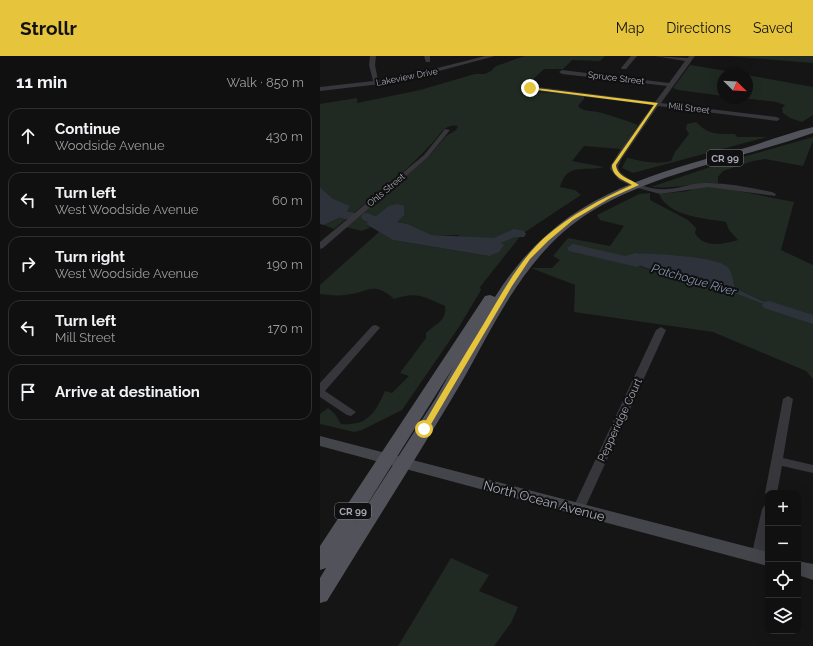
<!DOCTYPE html>
<meta charset="utf-8">
<style>
body{margin:0;font-family:Raleway,sans-serif;background:#1e1e1e;color:#f1f3f6}
.controls{position:absolute;right:12px;bottom:12px;display:grid;overflow:hidden;border-radius:8px;box-shadow:0 4px 16px #0002}
.controls button{width:36px;height:36px;display:grid;place-items:center;padding:0;border:0;border-bottom:1px solid #303030;background:#101010;color:#f1f3f6;font:20px sans-serif}
.compass{position:absolute;left:397px;top:12px;width:36px;height:36px;border-radius:50%;background:#101010;box-shadow:0 4px 16px #0002;rotate:114deg}
.stop{position:absolute;width:12px;height:12px;margin:-9px;border:3px solid #e6c53d;border-radius:50%;background:#fff}
.stop.end{background:#e6c53d;border-color:#fff;box-shadow:0 1px 4px #0008}
.list{margin:0;padding:0;list-style:none}
h2{display:flex;justify-content:space-between;align-items:center;height:52px;margin:0;padding:0 16px;font-size:17px}
h2 small{font-size:13px;font-weight:400;color:#9c9d9f}
.list li{display:grid;grid-template-columns:26px 1fr auto;gap:12px;align-items:center;box-sizing:border-box;height:56px;margin:0 8px 8px;padding:0 8px;border:1px solid #303030;border-radius:12px}
.list b{display:block;font-size:15px;white-space:nowrap}
.list p{margin:0;font-size:13px;white-space:nowrap;color:#9c9d9f}
.list em{font-size:13px;font-style:normal;color:#9c9d9f}
.icon{flex:none;width:22px;height:22px;fill:none;stroke:currentColor;stroke-width:2;stroke-linecap:round;stroke-linejoin:round}
.map{position:relative;flex:none;width:493px;height:590px;overflow:hidden}
header{display:flex;align-items:center;gap:24px;box-sizing:border-box;height:56px;padding:0 20px;background:#e6c53d;color:#111}
header strong{font-size:19px}
nav{display:flex;gap:22px;margin-inline-start:auto;font-size:14px}
main{display:flex}
aside{flex:1;background:#101010}
.map>svg:first-child{display:block}
.green{fill:#212923;fill-rule:evenodd}
.water{fill:#2e333b}
.lines{fill:none;stroke-linecap:round;stroke-linejoin:round}
.river{fill:#2e333b;fill-rule:evenodd}
.street{fill:#36363b;fill-rule:evenodd}
.secondary{fill:#44454b;fill-rule:evenodd}
.primary{fill:#52535a;fill-rule:evenodd}
.route{fill:#e6c53d}
.labels{text-anchor:middle;dominant-baseline:central;stroke-width:4;stroke-linejoin:round;paint-order:stroke}
.far-street-label{font-size:9px;fill:#a7aab6;stroke:#101011}
.shield{fill:#101011;stroke:#7a7c84;stroke-width:1}
.shield-label{font-size:10px;font-weight:bold;fill:#a7aab6}
.street-label{font-size:11px;fill:#a7aab6;stroke:#101011}
.water-label{font-size:12px;font-style:italic;fill:#8192af;stroke:#101011}
.near-street-label{font-size:13px;fill:#a7aab6;stroke:#101011}
</style>
<header>
<strong>Strollr</strong>
<nav><a>Map</a><a>Directions</a><a>Saved</a></nav>
</header>
<main>
<aside>
<h2>11 min<small>Walk · 850 m</small></h2>
<ul class="list">
<li><svg class="icon" aria-label="ahead" viewBox="0 0 24 24"><path d="M12 20V5M6 11l6-6 6 6"/></svg><div><b>Continue</b><p>Woodside Avenue</p></div><em>430 m</em></li>
<li><svg class="icon" aria-label="left" viewBox="0 0 24 24"><path d="M17 20v-9H6M10 6l-5 5 5 5"/></svg><div><b>Turn left</b><p>West Woodside Avenue</p></div><em>60 m</em></li>
<li><svg class="icon" aria-label="right" viewBox="0 0 24 24"><path d="M7 20v-9h11M14 6l5 5-5 5"/></svg><div><b>Turn right</b><p>West Woodside Avenue</p></div><em>190 m</em></li>
<li><svg class="icon" aria-label="left" viewBox="0 0 24 24"><path d="M17 20v-9H6M10 6l-5 5 5 5"/></svg><div><b>Turn left</b><p>Mill Street</p></div><em>170 m</em></li>
<li><svg class="icon" aria-label="arrive" viewBox="0 0 24 24"><path d="M6 21V4h12l-3 4 3 4H6"/></svg><div><b>Arrive at destination</b></div></li>
</ul>
</aside>
<div class="map">
<svg width="493" height="590" viewBox="0 0 493 590">
<rect width="100%" height="100%" fill="#151516"/>
<g class="green">
<path d="M205 0H285L280 5 252 4 243 13H224L204 32 207 35 264 40V43L258 50C265 57 274 54 282 57 294 61 306 64 318 69L301 93 264 90 252 105 284 111C265 116 247 106 240 131L255 134 261 139 202 178 160 231 161 234 139 271 82 354 42 374 34 376 0 368V358L8 352 15 358 21 368C48 370 55 357 65 335L72 337 89 320 80 317 106 282V277C115 268 127 265 125 250 104 241 97 235 74 243 53 224 48 237 25 239 17 240 8 239 0 238V229L60 175 73 184 169 200 138 179H112L88 168 77 166 46 169 51 171 42 175 26 171 110 99 126 80 136 74 138 70C126 67 121 77 114 85 85 118 48 145 14 173L4 169 25 159 30 150 12 142 0 131V48L37 42V47L100 34 155 18H165L171 15 176 10Z"/>
<polygon points="407,0 493,0 493,7"/>
<polygon points="370,9 424,18 403,18 403,40 358,34 353,32"/>
<polygon points="427,19 493,31 493,59 482,66 470,62 463,57 462,52 465,49 456,46 422,42 427,42"/>
<path d="M376 66C389 79 397 78 415 78L417 81H447L313 117 302 112 307 102C322 105 336 109 351 105L355 96 369 78 366 73 367 68Z"/>
<path d="M493 81V85L483 110 445 103 433 105 403 115 398 121V127C375 127 354 133 331 131L405 106Z"/>
<path d="M378 131H398L474 146 461 194 493 209V323L486 315 393 276 254 256 255 229 211 212H232L240 204 233 200 248 182 290 190 304 170 280 164 277 159 319 138 330 137V144L368 164 376 172 375 177C384 193 403 188 418 184L409 174 406 166C385 162 349 161 339 138L368 135ZM315 197 382 203 409 213 415 232 462 254 406 234 383 232 298 203Z"/>
<polygon points="131,502 169,519 159,535 198,551 191,567 174,590 78,590"/>
</g>
<g class="water">
<polygon points="0,131 12,142 30,150 25,159 4,169 0,168"/>
<polygon points="77,148 84,150 84,159 77,166 88,168 112,179 174,182 184,189 179,196 169,200 73,184 46,168 69,150"/>
<path d="M315 197C334 198 393 200 406 210 412 213 413 226 415 232L468 257 406 234 383 232 298 202Z"/>
</g>
<g class="lines">
<g class="river">
<polygon points="0,146 16,153 34,157 36,160 30,164 8,159 0,155"/>
<polygon points="47,157 74,168 76,171 70,175 43,164 41,161 43,158"/>
<path d="M194 173 204 175 206 178 204 181C201 181 198 181 195 181 184 184 162 201 152 187L158 183 169 184Z"/>
<polygon points="253,188 322,204 324,207 317,211 249,195 247,192"/>
<polygon points="449,245 493,259 493,268 444,252 442,249 444,246"/>
</g>
<g class="street">
<polygon points="50,0 56,0 55,9 58,24 78,22 165,0 175,0 78,26 0,35 0,31 53,25 49,9"/>
<polygon points="104,0 110,0 110,6 106,6"/>
<polygon points="311,0 317,0 306,13 302,13 301,12"/>
<path d="M334 0 368 2 369 0H375L341 47 457 61 460 63 457 65 338 50 301 104 298 111 300 116C312 127 332 135 348 133 362 132 374 126 388 127 409 127 431 132 452 136L456 138 455 140 388 131 340 138 314 131 299 124 290 113 291 109 301 93 333 49 210 34 207 32 210 30 335 46 347 30 242 18 239 16 242 14 349 27 365 5Z"/>
<polygon points="125,73 130,74 108,101 3,192 0,193 0,186 104,99"/>
<polygon points="55,269 58,270 60,272 58,274 5,335 36,356 31,360 27,359 0,341 0,327 52,270"/>
<polygon points="341,271 346,274 264,454 262,457 258,459 254,457 252,454 336,274"/>
<polygon points="468,340 473,343 463,402 493,409 493,417 462,410 457,437 448,437 448,441 445,437 463,343"/>
<path d="M448 448C448 466 451 488 443 505L438 506 433 505 431 501 442 453 444 450Z"/>
</g>
<g class="secondary">
<polygon points="0,380 448,496 448,510 0,390"/>
<polygon points="478,505 493,508 493,524 478,519"/>
</g>
<path class="primary" d="M493 71V77C420 103 339 115 272 155 200 199 172 277 131 344 90 412 48 478 7 545L0 547V522L6 512 0 514V490L165 240 170 239 175 241C236 144 314 123 418 94 443 87 468 77 493 71ZM134 310 116 342 33 471Z"/>
</g>
<path class="route" d="M208 31 338 47 296 109C297 121 311 123 319 129L290 142 253 164 228 185 210 203 192 230 107 375H102L101 373C121 338 142 303 163 269 181 239 198 206 224 182 250 159 281 143 312 129 304 124 292 121 292 109L334 49 210 33Z"/>
<g class="labels">
<g class="far-street-label">
<text transform="translate(87 21) rotate(-11)">Lakeview Drive</text>
<text transform="translate(296 22) rotate(7)">Spruce Street</text>
<text transform="translate(369 52) rotate(7)">Mill Street</text>
<text transform="translate(66 134) rotate(-40)">Ohls Street</text>
</g>
<g class="shield">
<rect x="387" y="94" width="36" height="16" rx="3"/>
<rect x="15" y="447" width="36" height="16" rx="3"/>
</g>
<g class="shield-label">
<text x="405" y="102">CR 99</text>
<text x="33" y="455">CR 99</text>
</g>
<g class="street-label">
<text transform="translate(300 364) rotate(-65)">Pepperidge Court</text>
</g>
<g class="water-label">
<text transform="translate(374 224) rotate(16)">Patchogue River</text>
</g>
<g class="near-street-label">
<text transform="translate(224 445) rotate(15)">North Ocean Avenue</text>
</g>
</g>
</svg>
<div class="controls">
<button>+</button>
<button>−</button>
<button><svg class="icon" aria-label="locate" viewBox="0 0 24 24"><circle cx="12" cy="12" r="6"/><path d="M12 2v4M12 18v4M2 12h4M18 12h4"/></svg></button>
<button><svg class="icon" aria-label="layers" viewBox="0 0 24 24"><path d="M12 4l9 5-9 5-9-5zM3 14l9 5 9-5"/></svg></button>
</div>
<svg class="compass" viewBox="-18 -18 36 36"><path d="M0-13l5 13h-10z" fill="#e53935"/><path d="M0 13l5-13h-10z" fill="#9c9d9f"/></svg>
<div class="stop" style="left:104px;top:373px"></div>
<div class="stop end" style="left:210px;top:32px"></div>
</div>
</main>
